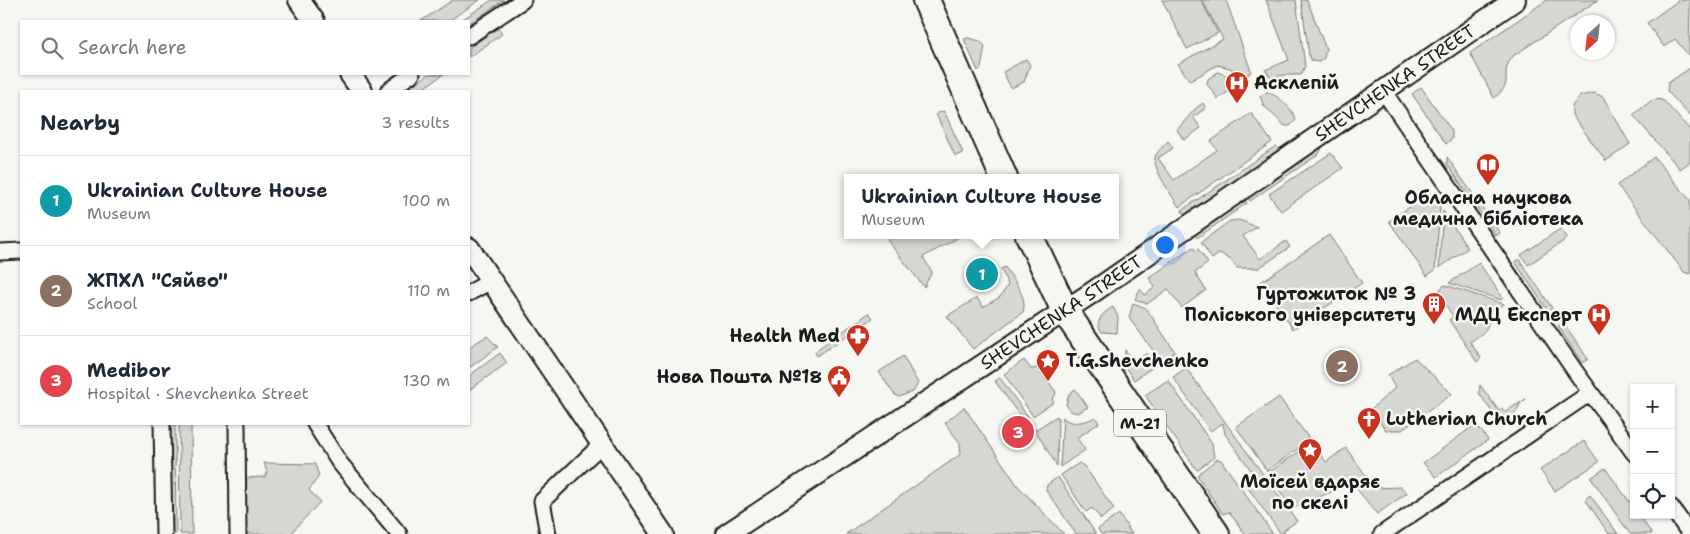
<!DOCTYPE html>
<meta charset="utf-8">
<style>
body{margin:0;font-family:"Shantell Sans",sans-serif;background:#f6f6f7;color:#1f2937}
.controls{position:absolute;right:15px;bottom:15px;display:grid;overflow:hidden;border-radius:0px;box-shadow:0 1px 4px #0004}
.controls button{width:45px;height:45px;display:grid;place-items:center;padding:0;border:0;border-bottom:1px solid #e0e1e3;background:#fff;color:#1f2937;font:25px sans-serif}
.compass{position:absolute;left:1570px;top:15px;width:45px;height:45px;border-radius:50%;background:#fff;box-shadow:0 1px 4px #0004;rotate:207deg}
.you{position:absolute;left:1164px;top:244px;width:18px;height:18px;margin:-12px;border:4px solid #fff;border-radius:50%;background:#1a73e8;box-shadow:0 0 0 8px #1a73e833}
.badge{display:grid;place-items:center;width:32px;height:32px;border-radius:50%;background:#b45309;color:#fff;font-size:16px;font-weight:700}
.pin{position:absolute;translate:-50% -50%;border:2px solid #fff;box-shadow:0 1px 5px #0006}
.popup{position:absolute;left:844px;top:174px;width:275px;height:65px;box-sizing:border-box;display:grid;place-content:center;border-radius:0px;background:#fff;filter:drop-shadow(0 1px 4px #0005);font-size:16px;white-space:nowrap;color:#747a83}
.popup b{font-size:19px;color:#1f2937}
.popup::after{content:'';position:absolute;left:50%;top:100%;margin-left:-10px;border:10px solid transparent;border-top-color:#fff}
.list{margin:0;padding:0;list-style:none}
h2{display:flex;justify-content:space-between;align-items:center;height:65px;margin:0;padding:0 20px;font-size:21px}
h2 small{font-size:16px;font-weight:400;color:#747a83}
.list li{display:grid;grid-template-columns:32px 1fr auto;gap:15px;align-items:center;box-sizing:border-box;height:90px;padding:0 20px;border-top:1px solid #e0e1e3}
.list b{display:block;font-size:19px;white-space:nowrap}
.list p{margin:0;font-size:16px;white-space:nowrap;color:#747a83}
.list em{font-size:16px;font-style:normal;color:#747a83}
.icon{flex:none;width:28px;height:28px;fill:none;stroke:currentColor;stroke-width:2;stroke-linecap:round;stroke-linejoin:round}
.map{position:relative;flex:none;width:1690px;height:534px;overflow:hidden}
.search{position:absolute;background:#fff;box-shadow:0 1px 4px #0004;left:20px;top:20px;width:450px;height:55px;display:flex;align-items:center;gap:12px;box-sizing:border-box;padding:0 18px;border-radius:0px;color:#747a83;font-size:19px}
.panel{position:absolute;background:#fff;box-shadow:0 1px 4px #0004;left:20px;top:90px;width:450px;height:335px;border-radius:0px}
.map>svg:first-child{display:block}
.green{fill:#d6d6d2;stroke:#797977}
.lines{fill:none;stroke-linecap:round;stroke-linejoin:round}
.street-casing{stroke:#1c1c1c;stroke-width:19}
.secondary-casing{stroke:#1c1c1c;stroke-width:24}
.highway-casing{stroke:#1c1c1c;stroke-width:30}
.street{stroke:#f6f6f2;stroke-width:15}
.secondary{stroke:#f6f6f2;stroke-width:20}
.highway{stroke:#f6f6f2;stroke-width:26}
.labels{text-anchor:middle;dominant-baseline:central;stroke-width:5;stroke-linejoin:round;paint-order:stroke}
.shield{fill:#f6f6f2;stroke:#5d5d5c;stroke-width:1}
.shield-label{font-size:16px;font-weight:bold;fill:#1c1c1c}
.poi-label{font-size:18px;font-weight:bold;fill:#1c1c1c;stroke:#f6f6f2;text-anchor:end}
.street-label{font-size:18px;fill:#1c1c1c;stroke:#f6f6f2}
</style>
<div class="map">
<svg width="1690" height="534" viewBox="0 0 1690 534">
<rect width="100%" height="100%" fill="#f6f6f2"/>
<filter id="ink" filterUnits="userSpaceOnUse"><feTurbulence type="fractalNoise" baseFrequency=".02" numOctaves="2"/><feDisplacementMap in="SourceGraphic" scale="10" xChannelSelector="R" yChannelSelector="G"/><feConvolveMatrix kernelMatrix="1 2 1 2 8 2 1 2 1" color-interpolation-filters="sRGB"/></filter>
<g filter="url(#ink)">
<g class="green">
<polygon points="453,0 480,0 448,21 421,21"/>
<polygon points="492,0 504,0 469,24 469,21 460,21"/>
<polygon points="1162,0 1201,0 1218,33 1187,49"/>
<polygon points="1202,0 1226,0 1251,71 1249,74 1241,76 1230,68 1217,65 1190,81 1178,64 1223,39"/>
<polygon points="1266,0 1296,0 1305,66 1301,75 1285,75 1271,78 1265,70 1289,60"/>
<polygon points="1301,0 1307,0 1326,49 1324,58 1319,62 1312,61 1309,55"/>
<path d="M1547 0H1598L1513 56C1497 76 1517 81 1494 98L1470 53Z"/>
<polygon points="1679,0 1690,0 1689,56 1675,39 1664,47 1647,23"/>
<polygon points="498,28 502,34 469,57 469,48"/>
<polygon points="968,38 980,41 985,46 981,68 978,71 964,39"/>
<polygon points="1026,59 1030,65 1024,82 1011,88 1003,72"/>
<polygon points="1690,68 1690,116 1667,91 1668,83"/>
<polygon points="1218,72 1226,75 1236,86 1218,99 1207,84 1208,79"/>
<polygon points="429,74 444,74 419,91 404,91"/>
<polygon points="1421,87 1452,131 1452,139 1446,144 1412,94"/>
<path d="M1267 92C1278 95 1293 109 1296 120L1290 126H1285L1264 106 1260 96Z"/>
<polygon points="1595,93 1603,97 1630,144 1606,161 1572,115 1572,106 1580,96"/>
<polygon points="1658,99 1664,101 1690,130 1690,162 1680,169 1633,115 1651,101"/>
<polygon points="1203,103 1206,108 1193,117 1201,128 1184,140 1177,130 1195,109"/>
<polygon points="944,111 963,153 955,156 936,114"/>
<path d="M1251 113 1272 142 1179 207C1173 197 1152 168 1155 157 1157 151 1164 146 1168 141L1173 148 1158 158 1174 180 1217 150 1211 141Z"/>
<polygon points="1276,146 1279,151 1184,215 1182,210"/>
<polygon points="1323,146 1319,154 1250,201 1247,196"/>
<polygon points="1331,153 1343,168 1281,211 1269,194"/>
<polygon points="1447,157 1500,233 1496,236 1447,164"/>
<polygon points="1654,157 1690,200 1690,274 1684,272 1617,185"/>
<polygon points="1430,193 1440,207 1435,270 1427,276 1389,221"/>
<polygon points="1243,198 1247,203 1197,238 1194,233"/>
<polygon points="1443,211 1468,248 1439,268"/>
<polygon points="1239,220 1257,227 1243,236 1260,259 1286,241 1290,247 1259,268 1237,268 1231,260 1220,253 1212,259 1201,242 1230,221"/>
<polygon points="1560,229 1568,238 1528,265 1521,255"/>
<polygon points="893,235 963,235 923,257 932,272 924,287 887,240"/>
<polygon points="1329,235 1362,283 1293,329 1261,282"/>
<polygon points="1193,247 1196,251 1198,249 1208,263 1195,273 1206,290 1182,308 1168,289 1147,304 1135,299 1140,289 1145,295 1155,287 1149,278"/>
<polygon points="1519,259 1552,308 1548,311 1515,262"/>
<polygon points="1479,263 1503,298 1501,300 1449,283"/>
<path d="M1005 267C1013 280 1028 296 1023 312L973 349 947 316 977 298 983 307 1000 297 1008 285 1001 269Z"/>
<path d="M1445 285 1504 304 1488 316C1490 331 1481 334 1470 342L1481 358 1477 362 1449 320 1453 316 1439 295 1440 289Z"/>
<polygon points="1133,303 1146,308 1175,352 1161,361 1129,318"/>
<path d="M1113 307 1118 317 1117 333 1102 332 1098 326C1099 316 1105 312 1113 307Z"/>
<polygon points="869,313 873,318 817,356 815,353 819,348"/>
<polygon points="1563,322 1588,359 1582,363 1558,326"/>
<polygon points="487,336 498,347 469,368 469,347"/>
<polygon points="1125,350 1131,359 1137,360 1147,353 1156,365 1134,380 1124,365"/>
<polygon points="500,353 507,363 469,390 469,376"/>
<polygon points="903,356 918,383 914,391 899,397 894,394 879,372"/>
<polygon points="1415,358 1452,394 1402,430 1386,430 1370,410 1395,388 1388,375"/>
<polygon points="1024,360 1031,369 1038,368 1056,392 1055,396 1052,399 1054,402 1033,416 1004,374"/>
<polygon points="1186,368 1297,521 1283,531 1285,534 1281,534 1246,485 1247,477 1253,473 1225,434 1223,423 1210,431 1173,377"/>
<polygon points="1000,378 1029,418 1024,422 995,381"/>
<polygon points="1168,380 1212,444 1214,457 1197,470 1145,395"/>
<path d="M1480 385 1499 411 1502 408 1505 412 1526 399 1520 403C1518 413 1509 419 1501 425L1479 393Z"/>
<polygon points="1075,389 1088,407 1078,413 1070,411 1066,404 1069,394"/>
<polygon points="1279,397 1310,440 1267,471 1236,427"/>
<polygon points="964,407 1018,486 1064,534 846,534 961,454 960,443 945,423"/>
<polygon points="1057,416 1058,418 1057,466 1035,430"/>
<path d="M1063 417C1070 426 1087 422 1095 417L1099 423 1077 438 1085 450 1060 467Z"/>
<polygon points="169,424 175,424 176,534 171,534"/>
<polygon points="179,424 191,424 192,534 180,534"/>
<polygon points="1476,424 1488,440 1436,477 1423,463"/>
<polygon points="1584,441 1599,462 1555,491 1540,470"/>
<polygon points="1312,443 1326,462 1346,448 1375,488 1401,487 1407,493 1377,514 1357,489 1349,484 1292,509 1268,473"/>
<polygon points="1217,459 1221,460 1273,534 1245,534 1229,512 1223,514 1198,477 1198,474"/>
<polygon points="264,463 315,464 319,476 309,490 320,502 290,534 245,534 246,478 265,477 267,472"/>
<polygon points="1079,463 1085,467 1114,509 1101,519 1092,508 1086,512 1061,475"/>
<polygon points="1605,468 1634,508 1634,515 1639,515 1652,534 1630,534 1591,478"/>
<polygon points="1058,477 1096,534 1076,534 1046,490 1047,485"/>
<polygon points="1590,495 1618,534 1609,534 1585,499"/>
<polygon points="1119,514 1132,534 1101,534 1098,529"/>
</g>
<g class="lines">
<g class="street-casing">
<g id="street">
<polyline points="469,36 523,0"/>
<polyline points="388,91 412,74"/>
<polyline points="1384,92 1575,371 1634,453"/>
<polyline points="0,252 21,251"/>
<polyline points="469,293 491,281"/>
<polyline points="162,424 164,534"/>
<polyline points="237,424 238,534"/>
<polyline points="315,424 339,462 399,534"/>
<polyline points="1671,507 1690,534"/>
<polyline points="548,534 542,501 601,445"/>
<polyline points="1382,534 1590,393"/>
</g>
</g>
<g class="secondary-casing">
<g id="secondary">
<polyline points="299,0 314,21"/>
<polyline points="350,74 362,91"/>
<polyline points="469,248 663,534"/>
<path id="s1" d="M727 534 1093 292 1515 0"/>
</g>
</g>
<g class="highway-casing">
<g id="highway">
<polyline points="926,0 1004,178"/>
<polyline points="1029,235 1065,311 1216,534"/>
</g>
</g>
<use href="#street" class="street"/>
<use href="#secondary" class="secondary"/>
<use href="#highway" class="highway"/>
</g>
</g>
<defs>
<g id="hospital-pin" transform="scale(1.25)"><path d="M0 17L-7.5 6A9.5 9.5 0 1 1 7.5 6Z" fill="#c8321e" stroke="#f6f6f2"/><path d="M-5-5h3v3.5h4V-5h3V5h-3V1.5h-4V5h-3Z" fill="#fff"/></g>
<g id="library-pin" transform="scale(1.25)"><path d="M0 17L-7.5 6A9.5 9.5 0 1 1 7.5 6Z" fill="#c8321e" stroke="#f6f6f2"/><path d="M-6-4Q-3-5.5-.7-3.5V5Q-3 3-6 4ZM6-4Q3-5.5 .7-3.5V5Q3 3 6 4Z" fill="#fff"/></g>
<g id="building-pin" transform="scale(1.25)"><path d="M0 17L-7.5 6A9.5 9.5 0 1 1 7.5 6Z" fill="#c8321e" stroke="#f6f6f2"/><path d="M-4-6H4V6H1V3H-1V6H-4ZM-2.5-4.3h1.7v1.8h-1.7ZM.8-4.3h1.7v1.8H.8ZM-2.5-1h1.7V.8h-1.7ZM.8-1h1.7V.8H.8Z" fill="#fff"/></g>
<g id="pharmacy-pin" transform="scale(1.25)"><path d="M0 17L-7.5 6A9.5 9.5 0 1 1 7.5 6Z" fill="#c8321e" stroke="#f6f6f2"/><path d="M-2-6h4v4h4v4h-4v4h-4v-4h-4v-4h4Z" fill="#fff"/></g>
<g id="sight-pin" transform="scale(1.25)"><path d="M0 17L-7.5 6A9.5 9.5 0 1 1 7.5 6Z" fill="#c8321e" stroke="#f6f6f2"/><path d="M0-6L1.8-2.2L6-1.7L2.9 1.2L3.7 5.4L0 3.3L-3.7 5.4L-2.9 1.2L-6-1.7L-1.8-2.2Z" fill="#fff"/></g>
<g id="civic-pin" transform="scale(1.25)"><path d="M0 17L-7.5 6A9.5 9.5 0 1 1 7.5 6Z" fill="#c8321e" stroke="#f6f6f2"/><path d="M-.6-6.5H3V-4.5H.6V-3L4-1V1h2V6H-6V1h2V-1L-.6-3ZM-1.2 2.5V6h2.4V2.5Z" fill="#fff"/></g>
<g id="church-pin" transform="scale(1.25)"><path d="M0 17L-7.5 6A9.5 9.5 0 1 1 7.5 6Z" fill="#c8321e" stroke="#f6f6f2"/><path d="M-1.2-6h2.4v3.5h3.3v2.4h-3.3V6h-2.4V-.1h-3.3v-2.4h3.3Z" fill="#fff"/></g>
</defs>
<g fill-rule="evenodd">
<use href="#hospital-pin" x="1237" y="83"/>
<use href="#library-pin" x="1488" y="165"/>
<use href="#building-pin" x="1434" y="304"/>
<use href="#hospital-pin" x="1599" y="315"/>
<use href="#pharmacy-pin" x="858" y="336"/>
<use href="#sight-pin" x="1048" y="361"/>
<use href="#civic-pin" x="839" y="377"/>
<use href="#church-pin" x="1369" y="419"/>
<use href="#sight-pin" x="1310" y="450"/>
</g>
<g class="labels">
<rect class="shield" x="1114" y="409.5" width="52" height="27" rx="4"/>
<g class="shield-label">
<text x="1140" y="423">М-21</text>
</g>
<g class="poi-label">
<text x="1254" y="83" text-anchor="start">Асклепій</text>
<text x="1488" y="198" text-anchor="middle">Обласна наукова<tspan x="1488" dy="21">медична бібліотека</tspan></text>
<text x="1416" y="294">Гуртожиток № 3<tspan x="1416" dy="21">Поліського університету</tspan></text>
<text x="1582" y="315">МДЦ Експерт</text>
<text x="840" y="336">Health Med</text>
<text x="1066" y="361" text-anchor="start">T.G.Shevchenko</text>
<text x="822" y="377">Нова Пошта №18</text>
<text x="1386" y="419" text-anchor="start">Lutherian Church</text>
<text x="1310" y="482" text-anchor="middle">Моїсей вдаряє<tspan x="1310" dy="21">по скелі</tspan></text>
</g>
<g class="street-label">
<text stroke="none"><textPath href="#s1" startOffset="806">SHEVCHENKA STREET</textPath></text>
<text stroke="none"><textPath href="#s1" startOffset="401">SHEVCHENKA STREET</textPath></text>
</g>
</g>
</svg>
<div class="controls">
<button>+</button>
<button>−</button>
<button><svg class="icon" aria-label="locate" viewBox="0 0 24 24"><circle cx="12" cy="12" r="6"/><path d="M12 2v4M12 18v4M2 12h4M18 12h4"/></svg></button>
</div>
<svg class="compass" viewBox="-18 -18 36 36"><path d="M0-13l5 13h-10z" fill="#e53935"/><path d="M0 13l5-13h-10z" fill="#747a83"/></svg>
<div class="you"></div>
<div class="pin badge" style="left:982px;top:274px;background:#0f9aa8">1</div>
<div class="popup"><b>Ukrainian Culture House</b>Museum</div>
<div class="pin badge" style="left:1342px;top:366px;background:#8d6e63">2</div>
<div class="pin badge" style="left:1018px;top:432px;background:#e0444e">3</div>
<div class="search"><svg class="icon" aria-label="search" viewBox="0 0 24 24"><circle cx="10" cy="10" r="6"/><path d="M15 15l6 6"/></svg>Search here</div>
<section class="panel">
<h2>Nearby<small>3 results</small></h2>
<ul class="list">
<li><span class="badge" style="background:#0f9aa8">1</span><div><b>Ukrainian Culture House</b><p>Museum</p></div><em>100 m</em></li>
<li><span class="badge" style="background:#8d6e63">2</span><div><b>ЖПХЛ &quot;Сяйво&quot;</b><p>School</p></div><em>110 m</em></li>
<li><span class="badge" style="background:#e0444e">3</span><div><b>Medibor</b><p>Hospital · Shevchenka Street</p></div><em>130 m</em></li>
</ul>
</section>
</div>
